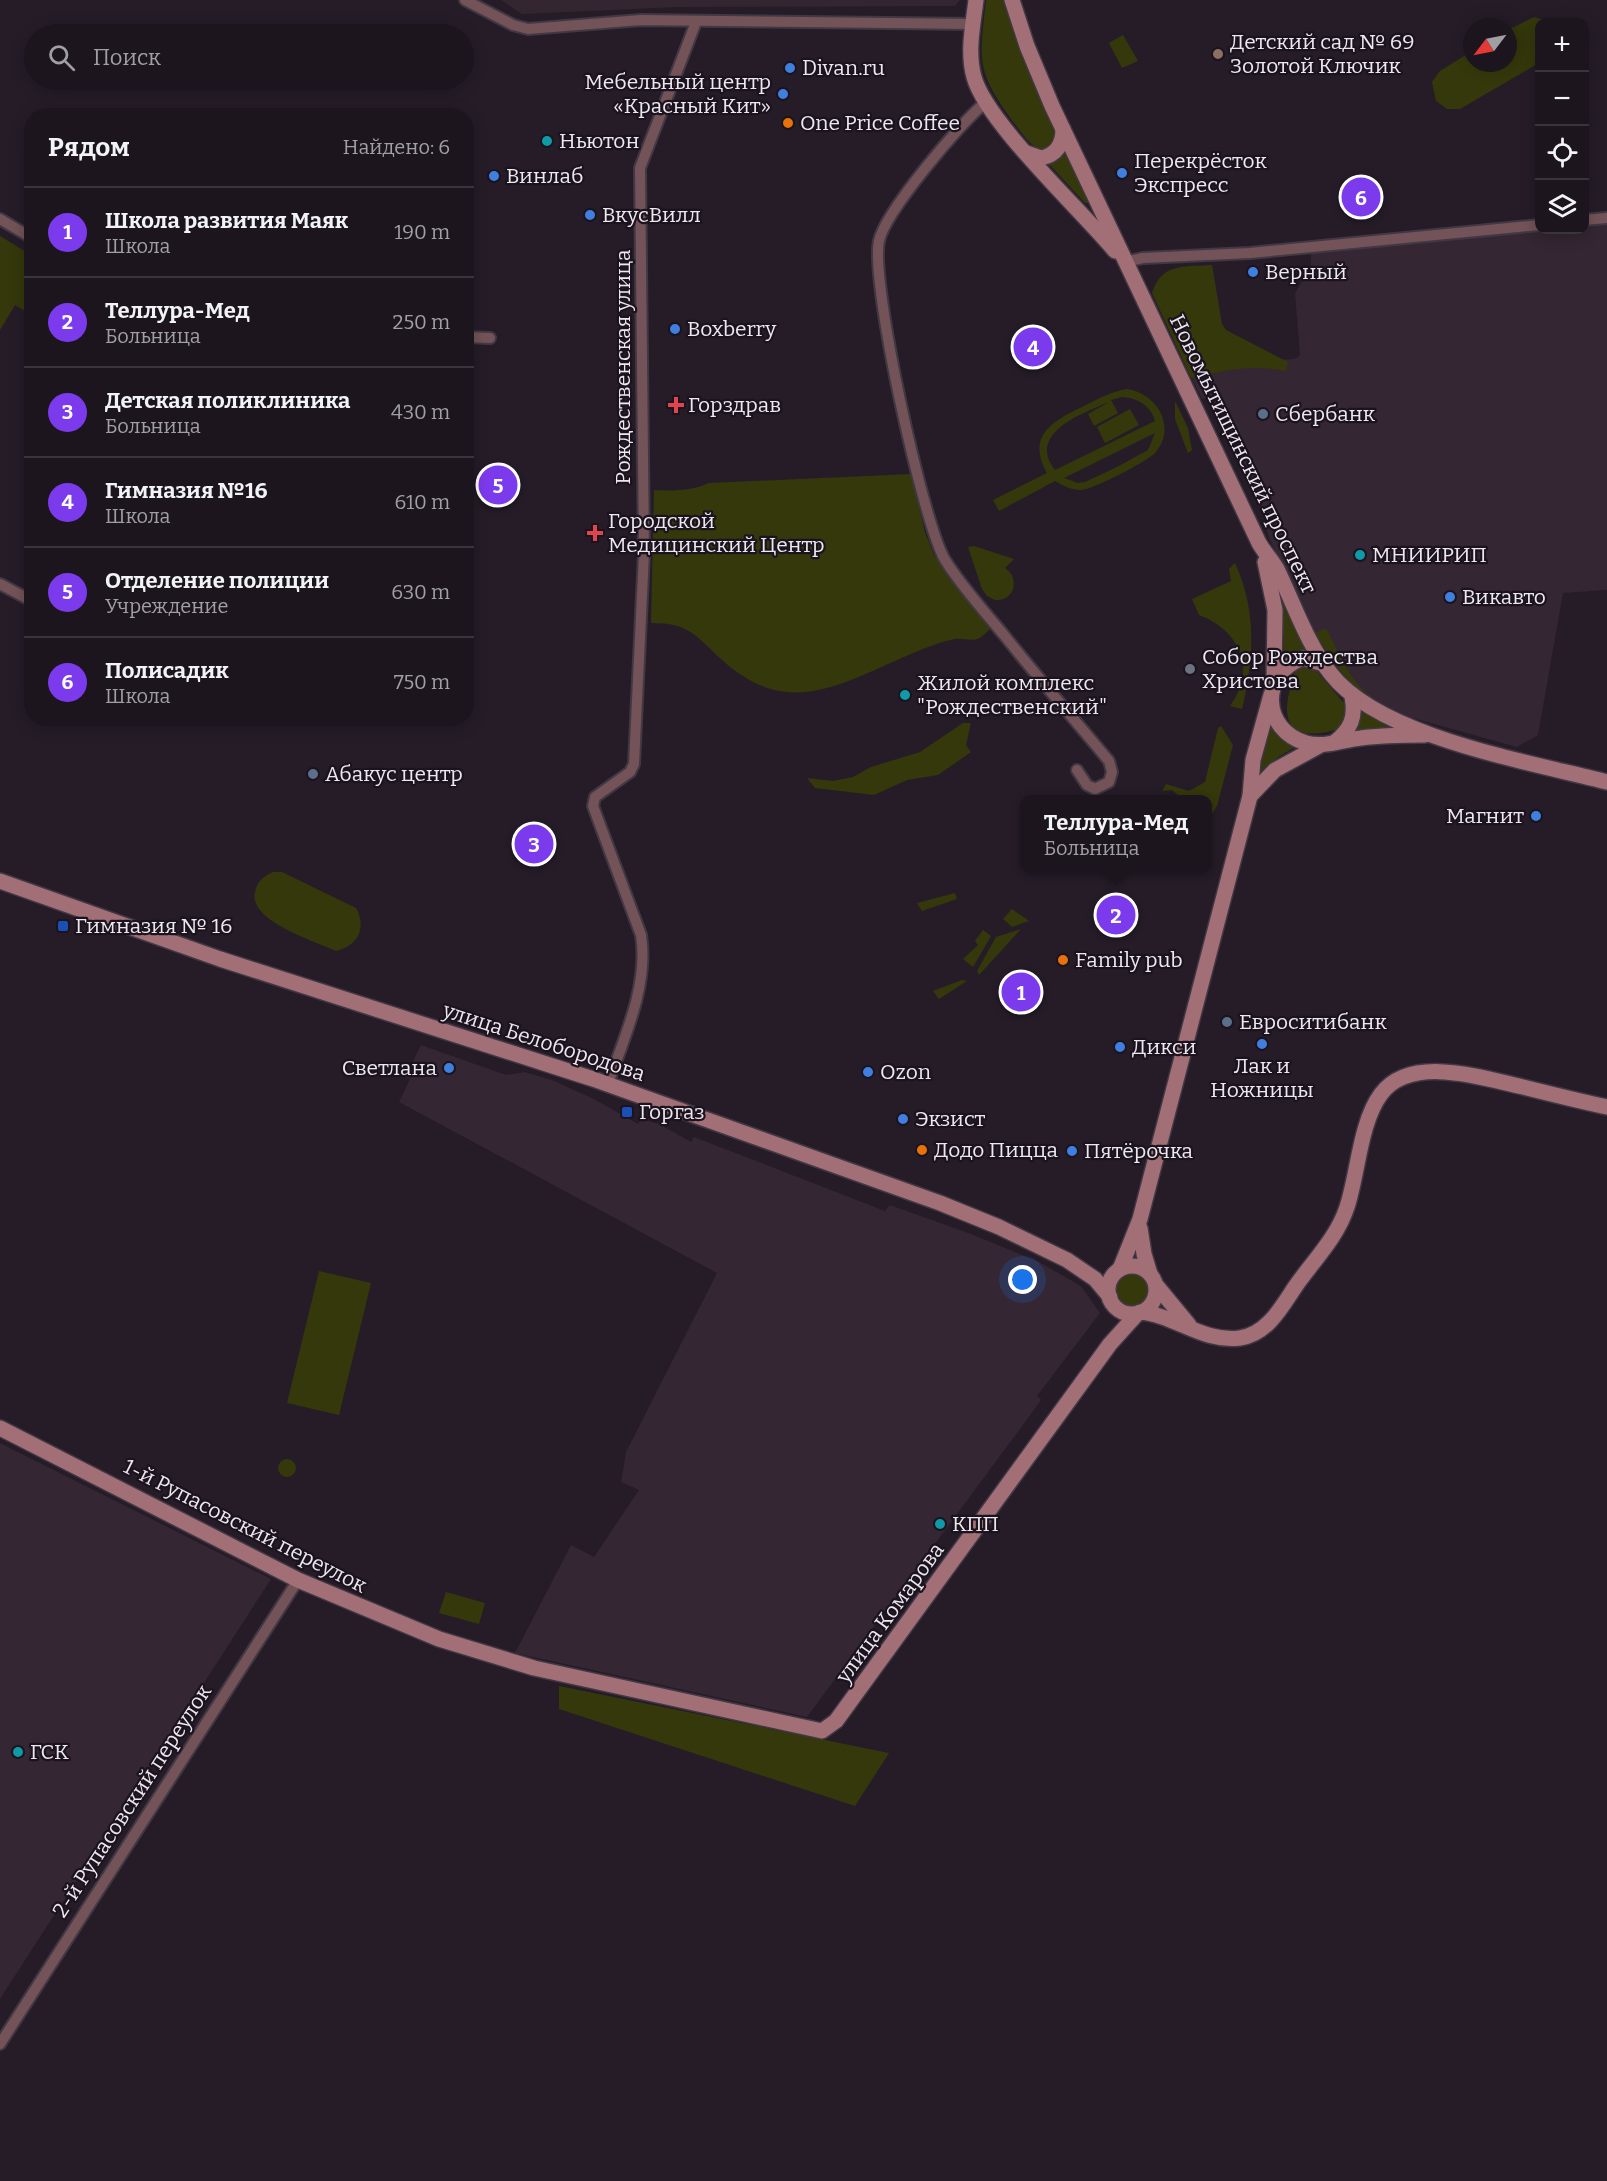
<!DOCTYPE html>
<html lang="ru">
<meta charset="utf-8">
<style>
body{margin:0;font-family:Bitter,serif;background:#251e27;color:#f1f3f6}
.controls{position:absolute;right:18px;top:18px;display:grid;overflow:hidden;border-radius:12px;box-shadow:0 3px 15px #0003}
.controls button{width:54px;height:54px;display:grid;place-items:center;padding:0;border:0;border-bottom:2px solid #3a343c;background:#1c151e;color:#f1f3f6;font:30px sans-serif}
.compass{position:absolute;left:1463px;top:18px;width:54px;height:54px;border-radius:50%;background:#1c151e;box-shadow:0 3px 15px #0003;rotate:238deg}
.you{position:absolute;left:1023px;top:1280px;width:21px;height:21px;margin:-15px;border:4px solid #fff;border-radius:50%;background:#1a73e8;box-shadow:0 0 0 9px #1a73e833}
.badge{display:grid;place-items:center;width:39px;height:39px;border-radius:50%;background:#7c3aed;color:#fff;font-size:20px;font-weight:700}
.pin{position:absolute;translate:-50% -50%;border:3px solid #fff;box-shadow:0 2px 6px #0006}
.popup{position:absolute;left:1020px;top:795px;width:192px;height:78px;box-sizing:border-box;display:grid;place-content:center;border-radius:12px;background:#1c151e;filter:drop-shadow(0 2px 4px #0005);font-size:20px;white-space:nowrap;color:#a09fa4}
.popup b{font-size:22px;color:#f1f3f6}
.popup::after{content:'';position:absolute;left:50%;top:100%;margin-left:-12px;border:12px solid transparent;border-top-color:#1c151e}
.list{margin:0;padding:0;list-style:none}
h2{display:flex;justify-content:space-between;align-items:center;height:78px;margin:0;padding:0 24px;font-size:26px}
h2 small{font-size:20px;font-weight:400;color:#a09fa4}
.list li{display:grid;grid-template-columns:39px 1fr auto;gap:18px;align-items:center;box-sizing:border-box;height:90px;padding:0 24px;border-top:2px solid #3a343c}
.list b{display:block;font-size:22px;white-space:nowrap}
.list p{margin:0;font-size:20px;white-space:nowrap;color:#a09fa4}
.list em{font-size:20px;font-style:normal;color:#a09fa4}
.icon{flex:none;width:33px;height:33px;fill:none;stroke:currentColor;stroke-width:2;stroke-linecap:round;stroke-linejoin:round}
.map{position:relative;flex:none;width:1607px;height:2181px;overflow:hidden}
.search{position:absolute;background:#1c151e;box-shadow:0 3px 15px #0003;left:24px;top:24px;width:450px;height:66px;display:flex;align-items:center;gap:15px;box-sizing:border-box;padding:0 21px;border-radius:33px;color:#a09fa4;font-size:22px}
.panel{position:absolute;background:#1c151e;box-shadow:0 3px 15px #0003;left:24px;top:108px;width:450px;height:618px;border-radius:24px}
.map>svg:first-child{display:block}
.commercial{fill:#342631}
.industrial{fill:#342632}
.green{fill:#35380b;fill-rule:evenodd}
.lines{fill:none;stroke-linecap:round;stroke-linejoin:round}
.street-casing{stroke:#413844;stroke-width:14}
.secondary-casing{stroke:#413844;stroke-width:18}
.street{stroke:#735357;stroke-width:10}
.secondary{stroke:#a26f76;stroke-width:15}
.education-dot{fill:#8d6e63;stroke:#1b131e;stroke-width:2}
.shop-dot{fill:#3f7fe0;stroke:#1b131e;stroke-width:2}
.food-dot{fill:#e8710a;stroke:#1b131e;stroke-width:2}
.culture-dot{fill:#0f9aa8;stroke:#1b131e;stroke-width:2}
.health-dot{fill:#e0444e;stroke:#1b131e;stroke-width:2}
.service-dot{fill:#5c6f8a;stroke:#1b131e;stroke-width:2}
.worship-dot{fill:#6b7280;stroke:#1b131e;stroke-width:2}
.transit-dot{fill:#1a4fb4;stroke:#1b131e;stroke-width:2}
.labels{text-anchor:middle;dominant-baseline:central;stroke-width:4.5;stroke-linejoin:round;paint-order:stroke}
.poi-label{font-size:21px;fill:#ede7ef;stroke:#1b131e;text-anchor:start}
.street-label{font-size:21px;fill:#ede7ef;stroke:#1b131e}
</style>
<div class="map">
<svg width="1607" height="2181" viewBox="0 0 1607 2181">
<rect width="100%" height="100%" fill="#251c28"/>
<polygon class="commercial" points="501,0 960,0 955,6 678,7 522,14"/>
<g class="industrial">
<polygon points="1607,223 1607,590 1563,593 1538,735 1517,747 1405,716 1372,701 1338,669 1329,656 1312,627 1269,538 1262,509 1244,479 1250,475 1213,398 1202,399 1190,375 1234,362 1295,359 1300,355 1295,293 1311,267 1311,253 1543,230 1584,230 1585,225"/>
<polygon points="421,1045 506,1075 524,1072 552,1080 594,1099 638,1124 641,1119 659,1124 691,1142 694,1137 885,1211 890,1205 971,1234 1039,1262 1081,1286 1100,1313 1037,1396 1041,1399 1039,1403 807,1717 515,1653 571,1545 594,1557 639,1490 621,1482 626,1452 717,1273 399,1102 410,1079 405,1077"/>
<polygon points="0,1443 271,1579 0,1999"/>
</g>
<g class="green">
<path d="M986 0H1007L1058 129V140L1044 151C1030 147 1023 134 1014 123 976 71 979 63 986 0Z"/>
<polygon points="1534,17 1550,22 1540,22 1539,63 1460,109 1447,109 1436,101 1432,82 1440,71 1472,51 1472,63 1508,63 1508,30"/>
<polygon points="1123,35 1138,61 1122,68 1109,43"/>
<polygon points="1065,151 1090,201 1089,203 1085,203 1048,163"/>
<polygon points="0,236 31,255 32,315 15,305 0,330"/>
<path d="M1212 265 1222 324 1226 330 1288 362 1286 371C1249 364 1227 370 1191 378L1152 293C1162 262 1185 267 1212 265Z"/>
<path d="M1126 389C1156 392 1178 427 1155 453 1146 462 1094 489 1081 490 1072 490 1063 486 1055 481L999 511 993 500 1047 473C1025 434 1055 420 1086 405 1099 398 1112 392 1126 389ZM1122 397C1138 398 1151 406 1155 421L1055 470C1026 433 1083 413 1109 402L1088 414 1094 426 1118 413 1111 400ZM1155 433 1148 450 1115 468 1085 482 1078 483 1064 478Z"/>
<polygon points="1175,401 1188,428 1192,450 1188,453 1175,419"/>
<polygon points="1130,409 1139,425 1105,443 1097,427"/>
<path d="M911 474 925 532 934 555 992 627C988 631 982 637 978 639 971 641 962 638 955 639 939 642 925 648 911 654 842 683 788 721 721 659 695 635 689 623 651 623L654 490C673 491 691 491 709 483Z"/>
<path d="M974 546 1014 559 1005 568C1020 577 1015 602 995 600L987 596 982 589 968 547Z"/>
<path d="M1235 563C1257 611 1254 659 1242 709L1230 706C1258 669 1239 630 1199 615L1192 599 1231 581 1229 569Z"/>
<polygon points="1277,586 1313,654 1284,662 1283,623"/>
<path d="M1326 628C1339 653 1349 681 1373 698L1372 701C1346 683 1331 659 1315 633Z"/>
<path d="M1302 665 1313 667 1349 709 1342 728C1308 739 1279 737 1289 693 1291 681 1292 672 1302 665Z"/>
<polygon points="1360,709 1402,729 1357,731 1360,720"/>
<polygon points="1271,721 1297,746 1278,757 1259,773"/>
<polygon points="963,723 971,723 966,745 971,752 938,775 907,780 874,795 815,788 807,778 833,781 853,777 871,767 920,752"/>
<polygon points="1221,726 1233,745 1217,806 1210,817 1208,816 1208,800 1183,799 1172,790 1162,791 1166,784 1189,791 1205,782 1218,728"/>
<path d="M273 872H282L356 908C367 928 358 946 336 951 315 941 248 921 255 892 257 881 264 876 273 872Z"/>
<polygon points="955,893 957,899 922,911 917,903"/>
<polygon points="1012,909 1029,921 1012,927 1003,919"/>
<polygon points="1021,929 979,975 977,971 996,937"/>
<polygon points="983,930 991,936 973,967 963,959 978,945 975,941"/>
<polygon points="962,980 967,981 939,999 933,991"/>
<polygon points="319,1271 371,1283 339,1415 287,1403"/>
<circle cx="1132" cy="1290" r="18"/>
<circle cx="287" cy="1468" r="9"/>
<polygon points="446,1592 485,1603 479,1624 439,1613"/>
<polygon points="559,1686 889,1753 855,1806 559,1709"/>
</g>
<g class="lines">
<g class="street-casing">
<g id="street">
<polyline points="465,0 513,25 528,29 641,20 974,24"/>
<path d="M986 102C961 122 885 212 879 241 870 282 923 523 945 560 962 587 984 611 1004 635 1038 678 1074 719 1109 761L1112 772 1109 782 1095 789 1087 785 1077 770"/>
<polyline points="0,219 32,238"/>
<polyline points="1584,220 1607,218"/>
<polyline points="1124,262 1143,258 1250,253 1540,225"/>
<polyline points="466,337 490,338"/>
<polyline points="0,584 32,601"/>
<path d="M608 1084C624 1038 649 985 641 935L593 806 595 797 630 772 634 764 644 553 640 168 696 22"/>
<polyline points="0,2044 298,1580"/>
</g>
</g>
<g class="secondary-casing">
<g id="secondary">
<path d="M976 0C973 25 967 52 974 77 986 122 1081 210 1115 251"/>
<path d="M1012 0 1027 46 1052 106 1259 543C1264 552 1272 560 1277 569 1294 604 1307 644 1331 674 1380 737 1530 762 1607 782"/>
<path d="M1027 153 1041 158C1057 155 1063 144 1063 129"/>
<polyline points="1265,562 1275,610 1274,681"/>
<path d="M1324 664 1303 658C1259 674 1262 730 1306 743 1324 748 1342 740 1361 738 1382 735 1404 735 1425 735"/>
<path d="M1335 742C1351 729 1356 717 1352 697"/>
<polyline points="1250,796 1275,770 1319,746"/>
<polyline points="0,881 220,959 593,1079 940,1203 999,1227 1067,1260 1095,1279 1110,1297"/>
<polyline points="1140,1228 1144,1254 1150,1274"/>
<circle cx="1132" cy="1290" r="24"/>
<polyline points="1120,1269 1140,1219 1250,796 1253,760 1271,695"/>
<polyline points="1156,1285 1189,1325"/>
<path d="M1140 1312C1175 1315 1203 1343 1240 1338 1267 1334 1281 1308 1295 1287 1313 1261 1337 1238 1347 1207 1358 1174 1360 1122 1381 1094 1411 1054 1483 1078 1523 1087 1551 1094 1579 1101 1607 1107"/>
<polyline points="0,1428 298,1580 439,1639 534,1668 822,1731 836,1721 1110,1344 1138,1313"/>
</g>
</g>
<use href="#street" class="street"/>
<use href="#secondary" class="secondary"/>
</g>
<circle class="education-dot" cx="1218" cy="54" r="6"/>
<g class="shop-dot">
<circle cx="790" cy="68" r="6"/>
<circle cx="783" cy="94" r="6"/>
<circle cx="1122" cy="173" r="6"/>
<circle cx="494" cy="176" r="6"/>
<circle cx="590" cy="215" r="6"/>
<circle cx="1253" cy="272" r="6"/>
<circle cx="675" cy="329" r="6"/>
<circle cx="1450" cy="597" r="6"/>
<circle cx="1536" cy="816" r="6"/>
<circle cx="1262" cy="1044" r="6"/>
<circle cx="1120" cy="1047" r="6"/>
<circle cx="449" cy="1068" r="6"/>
<circle cx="868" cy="1072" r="6"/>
<circle cx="903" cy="1119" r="6"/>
<circle cx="1072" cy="1151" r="6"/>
</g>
<g class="food-dot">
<circle cx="788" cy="123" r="6"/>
<circle cx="1063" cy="960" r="6"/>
<circle cx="922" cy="1150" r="6"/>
</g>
<g class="culture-dot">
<circle cx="547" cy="141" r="6"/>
<circle cx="1360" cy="555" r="6"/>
<circle cx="905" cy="695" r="6"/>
<circle cx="940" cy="1524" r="6"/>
<circle cx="18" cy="1752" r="6"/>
</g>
<g class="health-dot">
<path d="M673 396h6v6h6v6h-6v6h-6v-6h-6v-6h6z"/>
<path d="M592 524h6v6h6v6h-6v6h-6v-6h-6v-6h6z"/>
</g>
<g class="service-dot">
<circle cx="1263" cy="414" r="6"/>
<circle cx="313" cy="774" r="6"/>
<circle cx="1227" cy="1022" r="6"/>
</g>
<circle class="worship-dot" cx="1190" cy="669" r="6"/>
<g class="transit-dot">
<rect x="57" y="920" width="12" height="12" rx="3"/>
<rect x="621" y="1106" width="12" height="12" rx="3"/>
</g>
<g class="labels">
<g class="poi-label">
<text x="1230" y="42">Детский сад № 69<tspan x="1230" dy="24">Золотой Ключик</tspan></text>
<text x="802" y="68">Divan.ru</text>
<text x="771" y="82" text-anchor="end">Мебельный центр<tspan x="771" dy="24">«Красный Кит»</tspan></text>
<text x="800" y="123">One Price Coffee</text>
<text x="559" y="141">Ньютон</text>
<text x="1134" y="161">Перекрёсток<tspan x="1134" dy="24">Экспресс</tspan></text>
<text x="506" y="176">Винлаб</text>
<text x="602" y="215">ВкусВилл</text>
<text x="1265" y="272">Верный</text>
<text x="687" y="329">Boxberry</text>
<text x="688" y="405">Горздрав</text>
<text x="1275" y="414">Сбербанк</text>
<text x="608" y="521">Городской<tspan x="608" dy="24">Медицинский Центр</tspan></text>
<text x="1372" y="555">МНИИРИП</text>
<text x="1462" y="597">Викавто</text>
<text x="1202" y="657">Собор Рождества<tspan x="1202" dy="24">Христова</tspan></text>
<text x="917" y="683">Жилой комплекс<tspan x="917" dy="24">"Рождественский"</tspan></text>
<text x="325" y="774">Абакус центр</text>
<text x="1524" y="816" text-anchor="end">Магнит</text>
<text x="75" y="926">Гимназия № 16</text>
<text x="1075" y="960">Family pub</text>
<text x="1239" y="1022">Евроситибанк</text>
<text x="1132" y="1047">Дикси</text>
<text x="1262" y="1066" text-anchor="middle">Лак и<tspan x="1262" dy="24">Ножницы</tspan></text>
<text x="437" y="1068" text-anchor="end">Светлана</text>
<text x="880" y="1072">Ozon</text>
<text x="639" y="1112">Горгаз</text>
<text x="915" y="1119">Экзист</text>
<text x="934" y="1150">Додо Пицца</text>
<text x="1084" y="1151">Пятёрочка</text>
<text x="952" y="1524">КПП</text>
<text x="30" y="1752">ГСК</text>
</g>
<g class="street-label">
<text transform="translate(623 367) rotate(-90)">Рождественская улица</text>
<text transform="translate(1243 454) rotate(64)">Новомытищинский проспект</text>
<text transform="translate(544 1042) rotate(18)">улица Белобородова</text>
<text transform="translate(245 1526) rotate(27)">1-й Рупасовский переулок</text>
<text transform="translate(890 1613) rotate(-54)">улица Комарова</text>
<text transform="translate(132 1801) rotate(-57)">2-й Рупасовский переулок</text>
</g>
</g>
</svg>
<div class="controls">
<button>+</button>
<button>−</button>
<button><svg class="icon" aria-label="locate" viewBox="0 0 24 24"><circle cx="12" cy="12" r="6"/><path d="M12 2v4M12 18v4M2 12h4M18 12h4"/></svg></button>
<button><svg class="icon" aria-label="layers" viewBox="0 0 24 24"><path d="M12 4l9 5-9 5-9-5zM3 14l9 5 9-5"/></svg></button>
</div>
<svg class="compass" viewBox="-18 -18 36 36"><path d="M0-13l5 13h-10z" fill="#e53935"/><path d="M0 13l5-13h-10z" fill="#a09fa4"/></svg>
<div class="you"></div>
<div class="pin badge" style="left:1021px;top:992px">1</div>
<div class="pin badge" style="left:1116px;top:915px">2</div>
<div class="popup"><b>Теллура-Мед</b>Больница</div>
<div class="pin badge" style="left:534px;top:844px">3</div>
<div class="pin badge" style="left:1033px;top:347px">4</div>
<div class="pin badge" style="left:498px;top:485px">5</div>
<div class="pin badge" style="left:1361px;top:197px">6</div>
<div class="search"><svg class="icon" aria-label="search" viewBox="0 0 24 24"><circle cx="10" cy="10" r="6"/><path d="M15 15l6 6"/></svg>Поиск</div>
<section class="panel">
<h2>Рядом<small>Найдено: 6</small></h2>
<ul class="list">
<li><span class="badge">1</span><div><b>Школа развития Маяк</b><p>Школа</p></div><em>190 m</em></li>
<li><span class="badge">2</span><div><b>Теллура-Мед</b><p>Больница</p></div><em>250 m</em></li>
<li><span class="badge">3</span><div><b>Детская поликлиника</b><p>Больница</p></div><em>430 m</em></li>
<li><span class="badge">4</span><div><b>Гимназия №16</b><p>Школа</p></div><em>610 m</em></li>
<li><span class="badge">5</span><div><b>Отделение полиции</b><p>Учреждение</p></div><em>630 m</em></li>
<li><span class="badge">6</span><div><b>Полисадик</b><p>Школа</p></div><em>750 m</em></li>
</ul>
</section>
</div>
